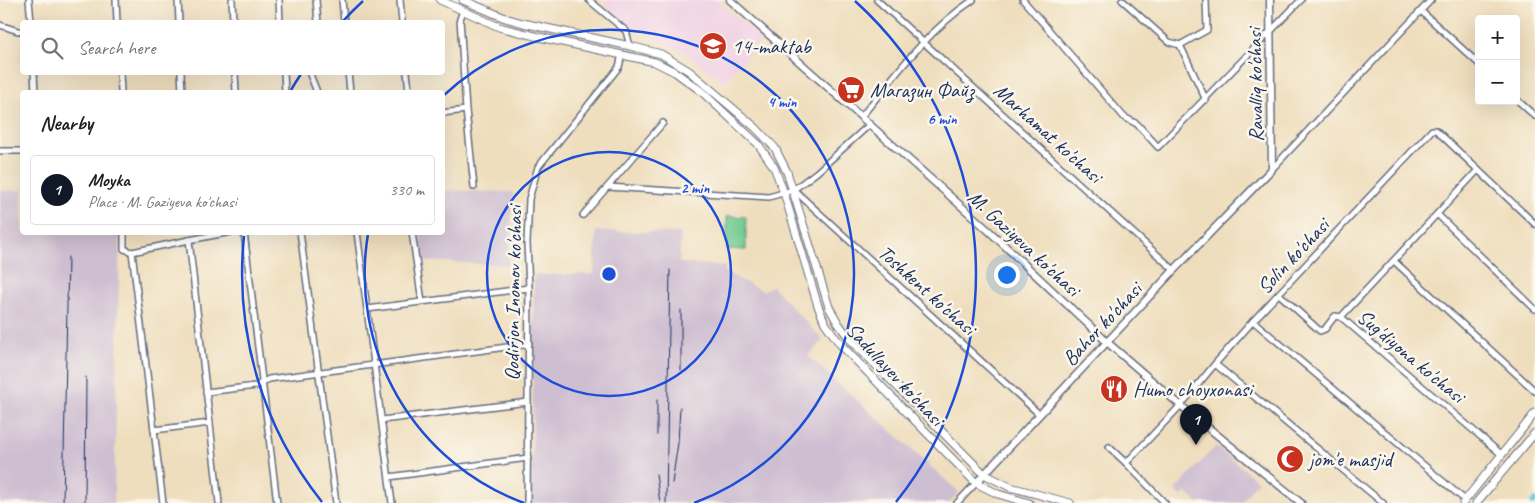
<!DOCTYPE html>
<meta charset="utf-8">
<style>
body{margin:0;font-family:Caveat,sans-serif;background:#f6f6f6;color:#202124}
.controls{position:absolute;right:15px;top:15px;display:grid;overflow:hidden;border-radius:5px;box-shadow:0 5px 20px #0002}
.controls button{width:45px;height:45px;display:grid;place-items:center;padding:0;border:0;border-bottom:1px solid #e0e0e0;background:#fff;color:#202124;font:25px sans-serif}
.you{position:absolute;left:1006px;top:274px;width:18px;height:18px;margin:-12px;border:4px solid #fff;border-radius:50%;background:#1a73e8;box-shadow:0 0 0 8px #1a73e833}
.badge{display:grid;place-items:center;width:32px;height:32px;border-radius:50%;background:#111827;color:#fff;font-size:16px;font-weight:700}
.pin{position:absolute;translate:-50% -41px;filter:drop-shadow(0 1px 2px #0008)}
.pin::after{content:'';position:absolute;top:26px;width:18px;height:15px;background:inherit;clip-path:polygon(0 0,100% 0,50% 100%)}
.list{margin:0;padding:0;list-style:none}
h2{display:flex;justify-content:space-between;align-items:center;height:65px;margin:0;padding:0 20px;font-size:21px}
h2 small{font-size:16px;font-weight:400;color:#757577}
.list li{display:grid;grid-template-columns:32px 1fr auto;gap:15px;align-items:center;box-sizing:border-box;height:70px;margin:0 10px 10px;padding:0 10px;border:1px solid #e0e0e0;border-radius:5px}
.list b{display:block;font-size:19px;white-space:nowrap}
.list p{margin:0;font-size:16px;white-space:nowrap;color:#757577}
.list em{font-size:16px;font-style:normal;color:#757577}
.icon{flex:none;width:28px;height:28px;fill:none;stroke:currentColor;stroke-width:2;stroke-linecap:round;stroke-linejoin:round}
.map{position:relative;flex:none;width:1535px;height:503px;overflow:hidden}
.search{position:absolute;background:#fff;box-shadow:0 5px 20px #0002;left:20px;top:20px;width:425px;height:55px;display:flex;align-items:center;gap:12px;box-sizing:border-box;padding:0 18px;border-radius:5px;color:#757577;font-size:19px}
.panel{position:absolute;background:#fff;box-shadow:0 5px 20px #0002;left:20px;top:90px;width:425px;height:145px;border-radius:5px}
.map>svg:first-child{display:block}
.built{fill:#f0d0e4}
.industrial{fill:#cebed1}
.green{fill:#73cc92;stroke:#477e78}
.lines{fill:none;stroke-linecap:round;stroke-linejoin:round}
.canal{stroke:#5cc0da;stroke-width:5.5}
.minor-casing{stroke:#656c7f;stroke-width:8}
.tertiary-casing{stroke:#656c7f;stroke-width:9}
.secondary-casing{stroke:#656c7f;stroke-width:9}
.minor{stroke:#fff;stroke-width:5}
.tertiary{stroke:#fff;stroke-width:6}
.secondary{stroke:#fff;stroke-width:7}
.rail{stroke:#1b2f5e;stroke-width:1}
.ring{fill:none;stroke:#1d4ed8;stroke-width:2.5}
.labels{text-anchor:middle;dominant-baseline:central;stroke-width:5;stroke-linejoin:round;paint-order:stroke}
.poi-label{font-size:21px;fill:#1b2f5e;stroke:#fbf7ec;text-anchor:start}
.street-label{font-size:21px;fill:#1b2f5e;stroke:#fbf7ec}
.centre{fill:#1d4ed8;stroke:#fbf7ec;stroke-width:2.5}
.ring-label{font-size:15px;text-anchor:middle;font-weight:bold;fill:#1d4ed8;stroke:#fbf7ec;stroke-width:5;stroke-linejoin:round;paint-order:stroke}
</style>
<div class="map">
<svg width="1535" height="503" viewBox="0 0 1535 503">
<rect width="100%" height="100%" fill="#fbf7ec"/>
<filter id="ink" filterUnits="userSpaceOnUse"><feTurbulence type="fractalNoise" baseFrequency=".02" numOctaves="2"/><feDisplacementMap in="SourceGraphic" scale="10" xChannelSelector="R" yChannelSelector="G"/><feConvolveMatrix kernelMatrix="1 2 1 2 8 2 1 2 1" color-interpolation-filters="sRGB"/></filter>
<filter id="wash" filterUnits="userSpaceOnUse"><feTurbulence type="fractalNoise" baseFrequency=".0096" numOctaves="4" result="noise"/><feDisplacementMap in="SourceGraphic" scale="20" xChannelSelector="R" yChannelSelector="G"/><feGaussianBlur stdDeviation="1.12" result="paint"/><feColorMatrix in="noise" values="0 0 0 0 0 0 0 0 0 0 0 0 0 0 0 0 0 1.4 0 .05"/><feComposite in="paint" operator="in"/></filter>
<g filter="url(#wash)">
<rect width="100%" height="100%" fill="#efdebd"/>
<polygon class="built" points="601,0 717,0 762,39 724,83 685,53 626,24"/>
<g class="industrial">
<polygon points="22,190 22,232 120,233 114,503 0,503 0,191"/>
<polygon points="443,190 513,192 508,265 420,261 421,233 442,232"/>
<polygon points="596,231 681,233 679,263 725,266 725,272 763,291 772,286 823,340 808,356 959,492 949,503 532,503 534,275 594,274"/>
<polygon points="1216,446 1258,481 1241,503 1198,503 1186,493 1181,496 1175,490"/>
</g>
<polygon class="green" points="727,216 746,217 746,250 727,249"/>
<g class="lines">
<polyline class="canal" points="1533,503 1535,501"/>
</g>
</g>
<g filter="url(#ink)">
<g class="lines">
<g class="minor-casing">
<g id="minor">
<polyline points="29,0 31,22"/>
<polyline points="116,0 117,22"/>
<polyline points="178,0 179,22"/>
<polyline points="232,0 233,22"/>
<polyline points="279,0 280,22"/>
<polyline points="316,0 318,22"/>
<polyline points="342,0 344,22"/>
<polyline points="400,0 402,22"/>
<polyline points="589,0 626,31 630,46"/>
<polyline points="877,0 1174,270"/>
<polyline points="1023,0 1124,117 1137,124 1158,147 1301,0"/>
<polyline points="1122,0 1169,42 1180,45 1207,30 1206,0"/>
<polyline points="463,11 460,19 466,110 474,187"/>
<polyline points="1421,11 1479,64"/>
<polyline points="0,25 18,31 22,31"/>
<polyline points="1180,45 1206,100"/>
<polyline points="34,72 35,92"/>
<polyline points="120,72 121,92"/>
<polyline points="181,72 182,92"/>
<polyline points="235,72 236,92"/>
<polyline points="284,72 285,92"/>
<polyline points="309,72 317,92"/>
<polyline points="348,72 350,92"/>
<polyline points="407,72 409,92"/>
<polyline points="1516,99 1535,116"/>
<polyline points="442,113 466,110"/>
<path d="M861 117C895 75 927 31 973 0"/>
<polyline points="0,151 22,151"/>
<polyline points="1272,169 1431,0"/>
<polyline points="608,187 769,197 793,190 817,172 869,125"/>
<polyline points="794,190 1039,414"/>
<polyline points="1437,214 1535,309"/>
<polyline points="583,215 663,123"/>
<polyline points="124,232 124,249 132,252 163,503"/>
<polyline points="244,232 277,503"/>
<polyline points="300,232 336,503"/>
<polyline points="357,232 392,503"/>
<polyline points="412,232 422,302"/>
<polyline points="189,240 219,503"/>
<polyline points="132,252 189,240 231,232"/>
<polyline points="1394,261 1535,391"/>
<polyline points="1279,294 1320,331 1325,329 1335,316 1341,317 1501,454"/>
<polyline points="367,309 529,288"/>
<polyline points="1341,317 1478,170"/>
<polyline points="1253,321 1465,500"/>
<polyline points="1215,364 1383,503"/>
<polyline points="206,392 256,386 269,379 529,344"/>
<polyline points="382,420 528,402"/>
<polyline points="154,430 210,423"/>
<polyline points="1109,447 1126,463"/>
<polyline points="389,477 528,458"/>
<polyline points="527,503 529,288 527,243 529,199 538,167 619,67 622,54"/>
<polyline points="957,503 976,483"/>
<polyline points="1165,503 1126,463 1181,405 1215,364 1253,321 1432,130 1436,130 1535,224"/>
</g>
</g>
<g class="tertiary-casing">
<g id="tertiary">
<polyline points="730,0 988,230 1108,343 1179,404 1301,503"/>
<polyline points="976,483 1174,270 1272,169 1270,0"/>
</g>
</g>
<g class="secondary-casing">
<g id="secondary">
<polyline points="440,0 499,27 539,37 655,62 675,72 701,91 758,144 774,167 784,193 818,306 825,323 840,344 976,483 998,494 1029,503"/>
<polyline points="463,0 505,18 523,23 630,46 661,54 689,71 756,128 775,148 787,172 829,307 838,323 849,338 984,474 1010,487 1070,503"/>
<polyline points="1463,503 1535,413"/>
<polyline points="1476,503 1535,433"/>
</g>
</g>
<use href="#minor" class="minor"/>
<use href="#tertiary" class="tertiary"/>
<use href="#secondary" class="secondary"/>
<g class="rail">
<polyline points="681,370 681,310"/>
<polyline points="657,435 657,400"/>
<polyline points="656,474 660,503"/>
<polyline points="672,483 678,443 680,407"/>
<polyline points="63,503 68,257"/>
<polyline points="85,503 86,377"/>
<polyline points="666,503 670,270"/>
</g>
</g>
</g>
<g class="ring">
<circle cx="609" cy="274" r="122"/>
<path d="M524 503A244 244 0 0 1 368 234M443 96A244 244 0 1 1 694 503"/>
<path d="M322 502A367 367 0 0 1 244 236M291 90A367 367 0 0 1 301 74M343 21A367 367 0 0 1 363 1M855 1A367 367 0 0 1 896 502"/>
</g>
<defs>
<g id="school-disc" transform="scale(1.4375)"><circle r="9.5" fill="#c8321e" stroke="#fbf7ec"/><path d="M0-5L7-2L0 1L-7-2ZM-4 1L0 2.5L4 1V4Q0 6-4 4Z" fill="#fff"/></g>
<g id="supermarket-disc" transform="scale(1.4375)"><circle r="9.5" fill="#c8321e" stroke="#fbf7ec"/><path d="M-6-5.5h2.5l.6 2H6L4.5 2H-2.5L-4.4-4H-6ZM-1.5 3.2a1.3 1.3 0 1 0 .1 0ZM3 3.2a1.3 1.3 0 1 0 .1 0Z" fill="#fff"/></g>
<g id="restaurant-disc" transform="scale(1.4375)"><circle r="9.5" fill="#c8321e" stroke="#fbf7ec"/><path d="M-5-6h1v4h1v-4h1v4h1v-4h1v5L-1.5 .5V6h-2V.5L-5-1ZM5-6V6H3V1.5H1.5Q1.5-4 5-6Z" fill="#fff"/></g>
<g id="mosque-disc" transform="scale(1.4375)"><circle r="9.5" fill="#c8321e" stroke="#fbf7ec"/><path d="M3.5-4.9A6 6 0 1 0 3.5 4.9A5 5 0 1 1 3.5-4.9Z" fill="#fff"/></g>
</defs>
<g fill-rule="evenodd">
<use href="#school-disc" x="713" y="46"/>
<use href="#supermarket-disc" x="851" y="90"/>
<use href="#restaurant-disc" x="1114" y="389"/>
<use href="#mosque-disc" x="1290" y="459"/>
</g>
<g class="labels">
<g class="poi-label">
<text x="732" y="46">14-maktab</text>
<text x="870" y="90">Магазин Файз</text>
<text x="1133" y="389">Humo choyxonasi</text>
<text x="1309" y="459">jom'e masjid</text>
</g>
<g class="street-label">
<text transform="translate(1255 85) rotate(-91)">Ravalliq ko'chasi</text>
<text transform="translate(1048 133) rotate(42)">Marhamat ko'chasi</text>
<text transform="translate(1024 243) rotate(43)">M. Gaziyeva ko'chasi</text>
<text transform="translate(1293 256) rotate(-47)">Solin ko'chasi</text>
<text transform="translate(927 290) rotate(42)">Toshkent ko'chasi</text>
<text transform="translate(513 293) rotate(-89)">Qodirjon Inomov ko'chasi</text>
<text transform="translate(1102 324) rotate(-47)">Bahor ko'chasi</text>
<text transform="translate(1411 356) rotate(40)">Sug'diyona ko'chasi</text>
<text transform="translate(895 374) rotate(47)">Sadullayev ko'chasi</text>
</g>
</g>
<circle cx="609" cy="274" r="8" class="centre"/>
<g class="ring-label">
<text x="782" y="107">4 min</text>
<text x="942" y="124">6 min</text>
<text x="695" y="193">2 min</text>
</g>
</svg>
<div class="controls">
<button>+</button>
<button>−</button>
</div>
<div class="you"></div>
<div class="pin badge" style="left:1196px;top:445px">1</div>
<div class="search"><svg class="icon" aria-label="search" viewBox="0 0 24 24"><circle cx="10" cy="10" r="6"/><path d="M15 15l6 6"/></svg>Search here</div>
<section class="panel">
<h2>Nearby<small></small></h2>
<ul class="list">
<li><span class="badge">1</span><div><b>Moyka</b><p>Place · M. Gaziyeva ko'chasi</p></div><em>330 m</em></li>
</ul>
</section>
</div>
